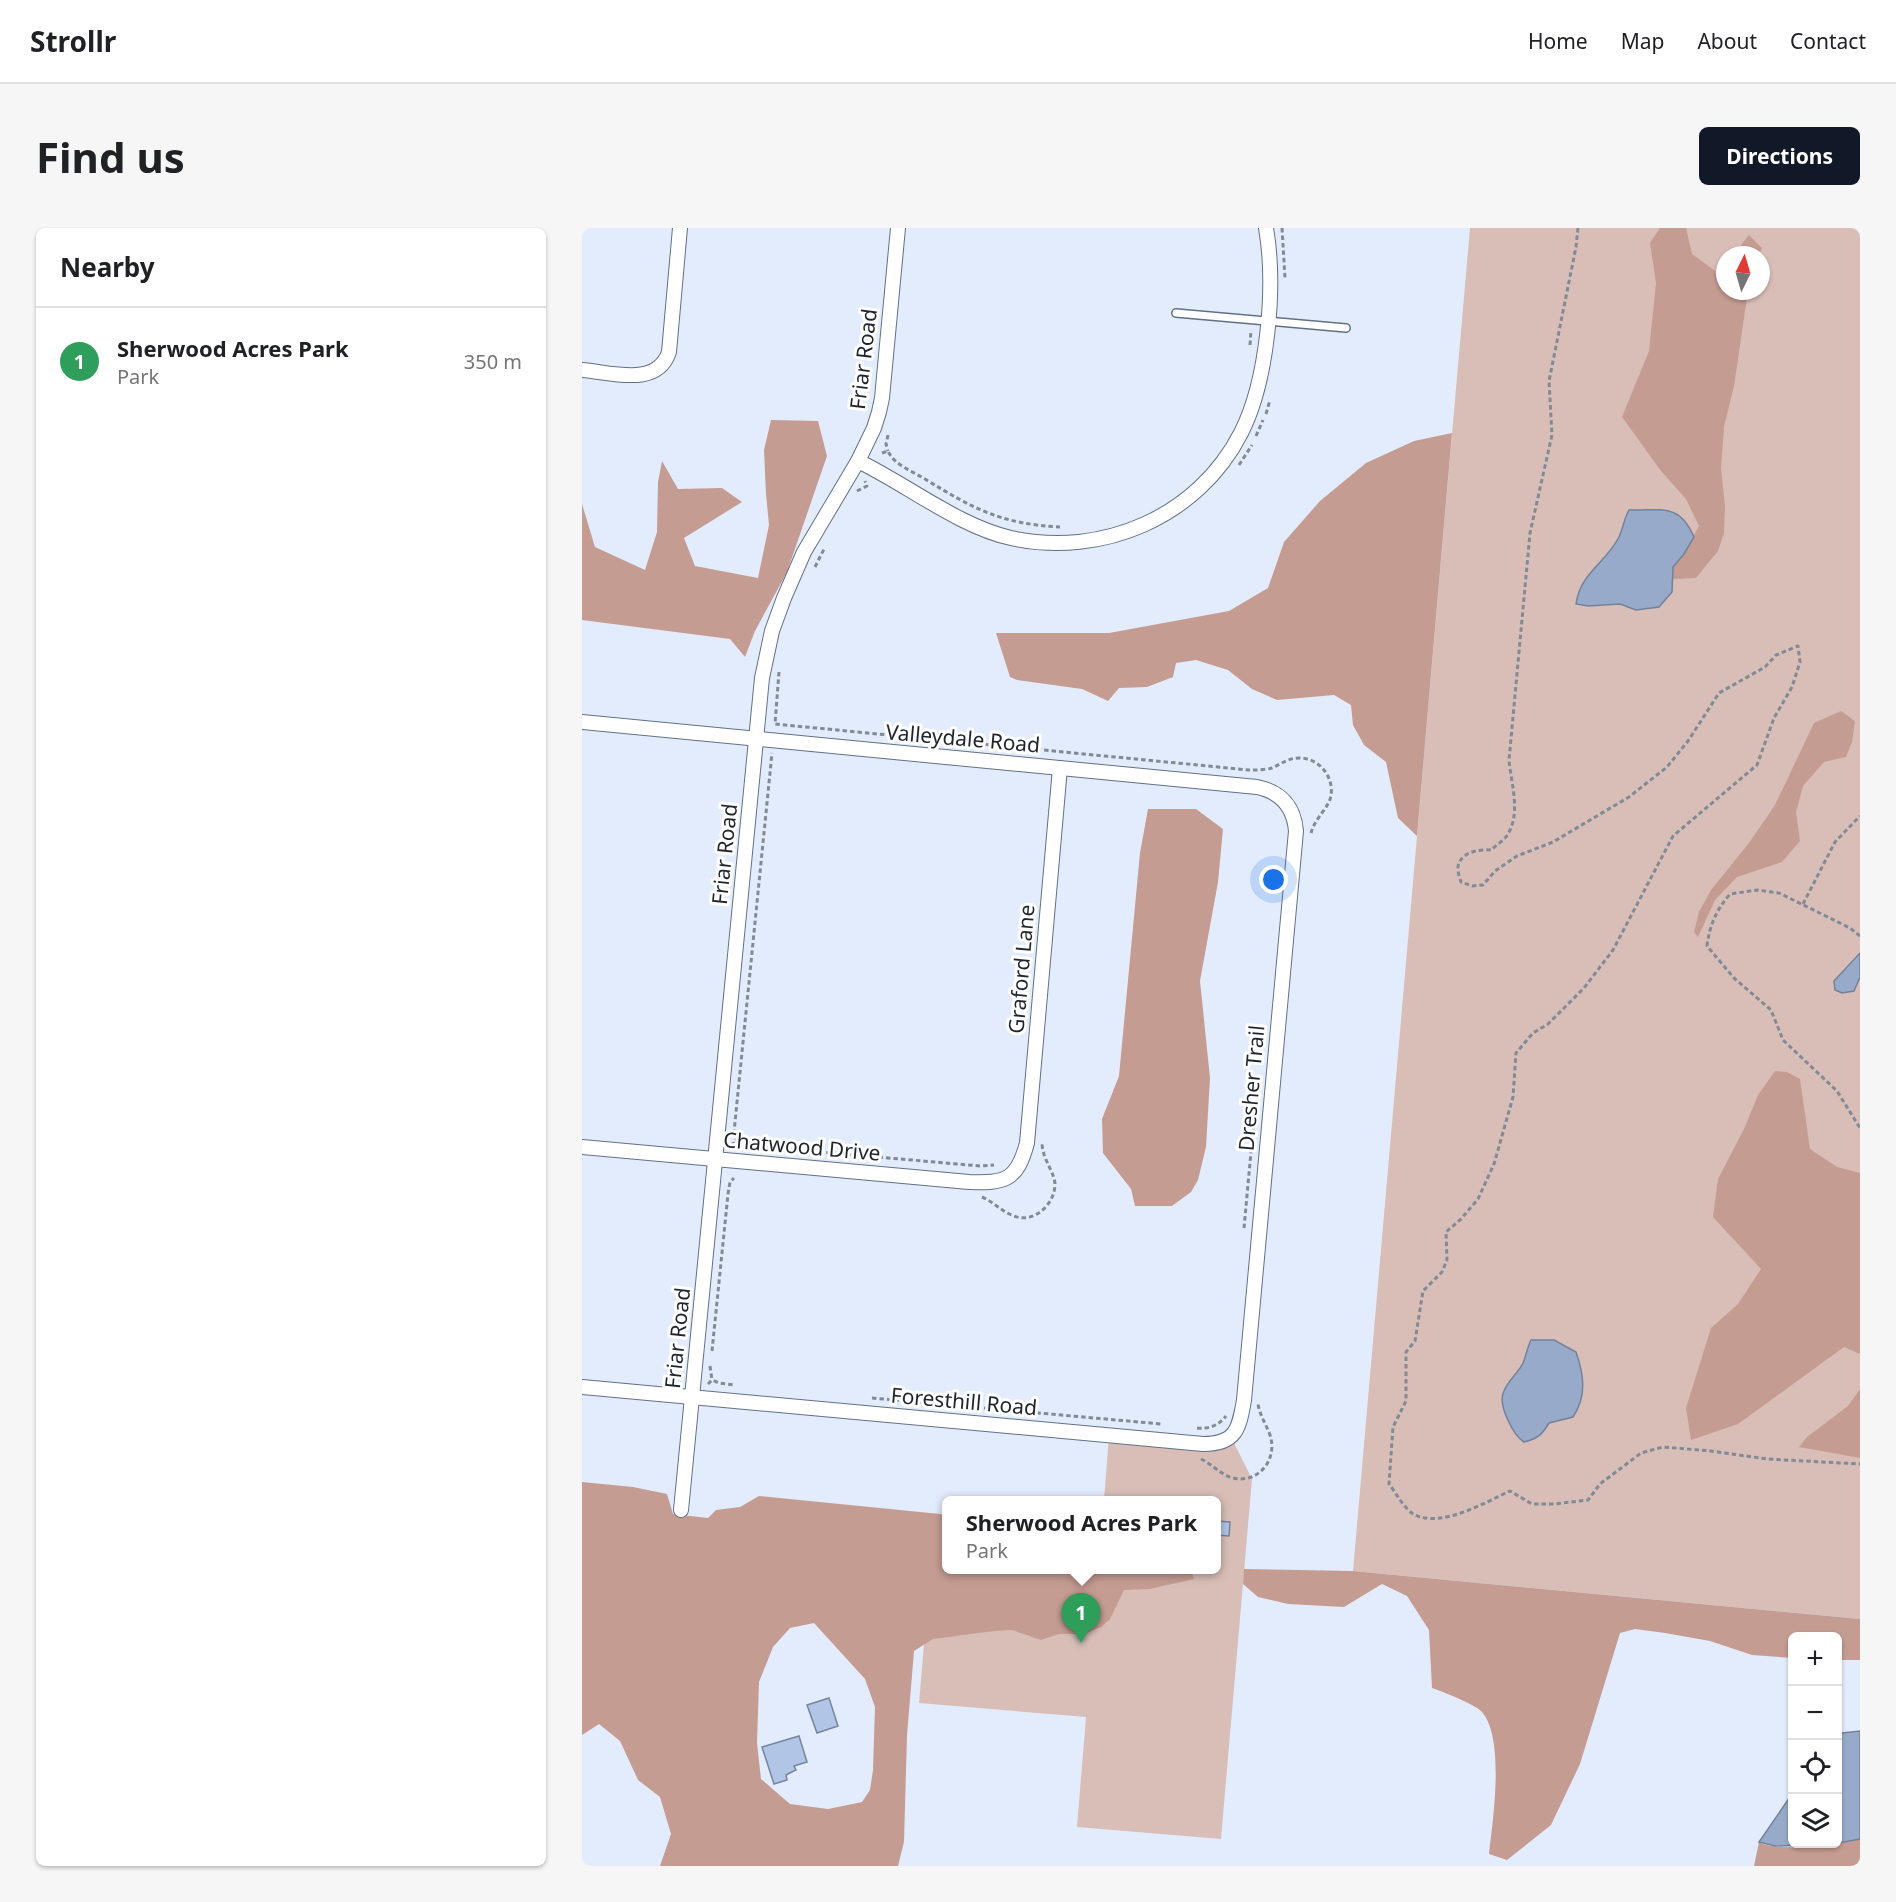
<!DOCTYPE html>
<meta charset="utf-8">
<style>
body{margin:0;font-family:"Noto Sans",sans-serif;background:#f6f6f6;color:#202124}
.controls{position:absolute;right:18px;bottom:18px;display:grid;overflow:hidden;border-radius:9px;box-shadow:0 2px 4px #0004}
.controls button{width:54px;height:54px;display:grid;place-items:center;padding:0;border:0;border-bottom:2px solid #e0e0e0;background:#fff;color:#202124;font:30px sans-serif}
.compass{position:absolute;left:1134px;top:18px;width:54px;height:54px;border-radius:50%;background:#fff;box-shadow:0 2px 4px #0004;rotate:5deg}
.you{position:absolute;left:692px;top:652px;width:21px;height:21px;margin:-15px;border:4px solid #fff;border-radius:50%;background:#1a73e8;box-shadow:0 0 0 9px #1a73e833}
.badge{display:grid;place-items:center;width:39px;height:39px;border-radius:50%;background:#111827;color:#fff;font-size:20px;font-weight:700}
.pin{position:absolute;translate:-50% -50px;filter:drop-shadow(0 2px 3px #0008)}
.pin::after{content:'';position:absolute;top:32px;width:21px;height:18px;background:inherit;clip-path:polygon(0 0,100% 0,50% 100%)}
.popup{position:absolute;left:360px;top:1268px;width:279px;height:78px;box-sizing:border-box;display:grid;place-content:center;border-radius:9px;background:#fff;filter:drop-shadow(0 2px 4px #0005);font-size:20px;white-space:nowrap;color:#757577}
.popup b{font-size:22px;color:#202124}
.popup::after{content:'';position:absolute;left:50%;top:100%;margin-left:-12px;border:12px solid transparent;border-top-color:#fff}
.list{margin:0;padding:0;list-style:none}
h2{display:flex;justify-content:space-between;align-items:center;height:78px;margin:0;padding:0 24px;font-size:26px}
h2 small{font-size:20px;font-weight:400;color:#757577}
.list li{display:grid;grid-template-columns:39px 1fr auto;gap:18px;align-items:center;box-sizing:border-box;height:108px;padding:0 24px;border-top:2px solid #e0e0e0}
.list b{display:block;font-size:22px;white-space:nowrap}
.list p{margin:0;font-size:20px;white-space:nowrap;color:#757577}
.list em{font-size:20px;font-style:normal;color:#757577}
.icon{flex:none;width:33px;height:33px;fill:none;stroke:currentColor;stroke-width:2;stroke-linecap:round;stroke-linejoin:round}
.map{position:relative;flex:none;width:1278px;height:1638px;overflow:hidden;border-radius:9px}
header{display:flex;align-items:center;gap:36px;box-sizing:border-box;height:84px;padding:0 30px;background:#fff;border-bottom:2px solid #e0e0e0}
header strong{font-size:28px}
nav{display:flex;gap:33px;margin-inline-start:auto;font-size:21px}
.intro{display:flex;align-items:center;justify-content:space-between;box-sizing:border-box;height:144px;padding:0 36px}
h1{margin:0;font-size:42px}
.button{padding:15px 27px;border-radius:9px;background:#111827;color:#fff;font-size:21px;font-weight:700}
main{display:flex;gap:36px;padding:0 36px}
aside{flex:1;background:#fff;border-radius:9px;box-shadow:0 2px 4px #0004}
.map>svg:first-child{display:block}
.green{fill:#d8beb7;fill-rule:evenodd}
.forest{fill:#c59c92;fill-rule:evenodd}
.water{fill:#97aaca;stroke:#73829b;stroke-width:1.5}
.building{fill:#b1c5e6;stroke:#76849c;stroke-width:1.5}
.lines{fill:none;stroke-linecap:round;stroke-linejoin:round}
.service-casing{stroke:#627087;stroke-width:10}
.minor-casing{stroke:#627087;stroke-width:16}
.path{stroke:#828a96;stroke-width:3;stroke-dasharray:4.5 3;stroke-linecap:butt}
.service{stroke:#fff;stroke-width:7}
.minor{stroke:#fff;stroke-width:14}
.labels{text-anchor:middle;dominant-baseline:central;stroke-width:6;stroke-linejoin:round;paint-order:stroke}
.street-label{font-size:21px;fill:#1e242d;stroke:#fff}
</style>
<header>
<strong>Strollr</strong>
<nav><a>Home</a><a>Map</a><a>About</a><a>Contact</a></nav>
</header>
<div class="intro"><h1>Find us</h1><a class="button">Directions</a></div>
<main>
<aside>
<h2>Nearby<small></small></h2>
<ul class="list">
<li><span class="badge" style="background:#2e9e5b">1</span><div><b>Sherwood Acres Park</b><p>Park</p></div><em>350 m</em></li>
</ul>
</aside>
<div class="map">
<svg width="1278" height="1638" viewBox="0 0 1278 1638">
<rect width="100%" height="100%" fill="#e3ecfc"/>
<g class="green">
<path d="M888 0H1278V1391L771 1343ZM1143 27H1179V63H1143Z"/>
<polygon points="527,1208 621,1216 649,1209 670,1251 639,1611 495,1599 504,1489 337,1475 350,1323 364,1342 634,1342 634,1272 522,1272"/>
</g>
<g class="forest">
<polygon points="1078,0 1104,0 1110,26 1136,45 1143,36 1143,63 1166,63 1152,158 1142,199 1139,240 1143,278 1142,305 1136,323 1114,350 1090,351 1091,339 1102,326 1117,298 1104,271 1079,243 1040,189 1067,123 1074,55 1068,15"/>
<polygon points="1167,7 1180,20 1177,27 1151,27"/>
<polygon points="189,192 236,193 245,228 205,344 173,403 163,429 148,411 0,392 0,276 13,319 63,342 75,304 76,254 80,233 96,261 140,260 160,274 102,310 113,338 176,350 187,297 184,266 182,222"/>
<polygon points="870,205 835,608 816,590 804,534 782,517 771,497 769,477 752,467 695,472 670,461 646,442 614,432 594,435 591,449 565,459 537,460 526,473 500,461 435,452 428,449 414,405 527,405 647,383 686,360 702,314 738,273 784,235 832,213"/>
<polygon points="1259,483 1273,493 1270,514 1264,529 1242,534 1221,558 1214,584 1218,613 1200,634 1155,649 1133,672 1116,709 1112,704 1117,684 1129,662 1167,615 1193,577 1232,495"/>
<polygon points="566,581 614,581 641,601 636,654 618,753 628,850 624,919 616,952 609,964 590,978 553,978 549,961 521,925 520,891 537,848 558,625"/>
<polygon points="1193,843 1205,844 1218,851 1228,921 1255,939 1278,945 1278,1126 1262,1119 1156,1196 1109,1212 1104,1180 1129,1100 1156,1076 1179,1041 1131,989 1136,951 1162,901 1176,867"/>
<polygon points="1278,1161 1278,1230 1217,1219 1225,1209 1266,1178"/>
<path d="M0 1254 51 1259 85 1266 91 1286 126 1290 134 1282 158 1279 177 1268 358 1286 364 1288V1342H609L612 1351 568 1361 542 1362 528 1391 519 1399 502 1406H477L459 1412 430 1402 412 1403 351 1411 332 1423 325 1507 322 1614 316 1638H78L89 1606 78 1569 56 1552 38 1513 17 1496 0 1507ZM232 1395 283 1451 293 1479 291 1542 288 1562 280 1574 246 1581 208 1576 179 1551 175 1515 177 1454 191 1419 208 1400Z"/>
<path d="M662 1341 771 1343 1278 1391V1432H1256V1408H1210V1430L1170 1427 1128 1413 1083 1405 1053 1401 1038 1405 998 1536 969 1597 925 1632 907 1626C911 1591 923 1511 900 1484 893 1476 861 1464 850 1460L847 1402 825 1368 800 1356 762 1379 706 1376 676 1369 661 1356Z"/>
<path d="M1278 1611V1638H1172L1177 1614C1194 1625 1258 1616 1278 1611Z"/>
</g>
<g class="water">
<path d="M1047 282C1079 283 1097 274 1112 309L1102 326 1091 339 1090 364 1077 379 1054 382 1038 376 1006 378 994 376C998 345 1024 335 1037 309 1041 300 1042 291 1047 282Z"/>
<polygon points="1278,725 1278,749 1272,763 1260,765 1253,762 1252,753"/>
<path d="M949 1112H972L994 1124C1002 1147 1005 1168 991 1189L967 1195C960 1207 955 1211 942 1214 931 1207 915 1176 922 1163 926 1153 936 1145 941 1135 944 1128 945 1120 949 1112Z"/>
<polygon points="1278,1503 1278,1611 1256,1615 1256,1508 1260,1505"/>
<polygon points="1210,1566 1210,1616 1250,1616 1193,1618 1177,1614"/>
</g>
<g class="building">
<polygon points="634,1293 648,1294 647,1308 634,1307"/>
<polygon points="247,1470 256,1498 235,1505 225,1477"/>
<polygon points="217,1508 225,1534 212,1538 214,1542 204,1547 205,1552 192,1556 180,1519"/>
</g>
<g class="lines">
<g class="service-casing">
<polyline id="service" points="594,85 764,100"/>
</g>
<g class="minor-casing">
<g id="minor">
<path d="M0 142C29 144 75 160 87 124L98 0"/>
<path d="M276 233C324 256 378 299 429 310 520 330 616 289 659 205 686 152 694 58 684 0"/>
<path d="M0 494 675 559C699 564 712 579 714 603L662 1172C657 1201 654 1216 621 1216L0 1159"/>
<path d="M0 919 387 954C423 955 435 953 445 915L478 540"/>
<polyline points="99,1282 180,450 190,403 202,370 222,324 276,233 292,200 297,184 300,170 316,0"/>
</g>
</g>
<g class="path">
<polyline points="700,0 703,50"/>
<path d="M996 0 994 19 967 153 970 207 948 305 927 532C929 555 939 584 926 606 923 612 914 617 909 622 897 621 878 624 876 639 875 643 878 650 879 654L890 658 901 657 913 643 935 628 971 614 1047 569 1085 539 1106 513 1137 465 1183 439 1194 427 1216 418 1218 434 1210 459 1192 490 1175 537 1091 608 1031 722 1002 760 966 796 951 805 934 825 931 869 912 936 896 971 879 991 864 1004 865 1032 860 1044 841 1063 833 1113 824 1124V1173L811 1199 807 1256C814 1265 822 1280 831 1286 858 1301 902 1275 928 1263L950 1276H972L1006 1272 1018 1256 1059 1225 1081 1219 1129 1223 1185 1231 1278 1236"/>
<polyline points="668,117 669,102"/>
<polyline points="684,186 688,172"/>
<polyline points="306,207 304,216 306,223"/>
<polyline points="674,208 681,192"/>
<path d="M300 225 306 223C312 237 330 243 343 251 392 281 419 296 478 299"/>
<polyline points="657,237 670,217"/>
<polyline points="275,263 285,258 283,253"/>
<polyline points="233,339 242,321"/>
<path d="M197 444 193 496 667 542C674 542 683 542 690 540 699 536 706 530 717 530 737 530 752 548 749 568 746 581 733 590 729 605"/>
<polyline points="1221,676 1253,614 1278,588"/>
<path d="M1278 708 1268 700 1197 665 1175 662 1148 666C1134 683 1128 696 1125 718L1152 750 1189 782 1201 812 1255 863 1278 900"/>
<polyline points="155,913 152,904 190,525"/>
<polyline points="149,917 155,913 170,918 398,938 412,937"/>
<path d="M400 969C412 974 420 984 432 988 452 996 473 976 473 956 472 943 461 932 460 916"/>
<polyline points="662,1000 676,848"/>
<polyline points="130,1123 146,966 148,954 152,950"/>
<polyline points="128,1138 130,1152"/>
<polyline points="126,1156 130,1152 137,1155 152,1157"/>
<polyline points="290,1170 579,1196"/>
<path d="M615 1200C627 1201 636 1198 644 1188"/>
<path d="M619 1231C630 1236 639 1247 651 1250 677 1256 696 1231 688 1207 684 1196 678 1188 676 1176"/>
</g>
<use href="#service" class="service"/>
<use href="#minor" class="minor"/>
</g>
<g class="labels">
<g class="street-label">
<text transform="translate(281 131) rotate(-83)">Friar Road</text>
<text transform="translate(381 510) rotate(5)">Valleydale Road</text>
<text transform="translate(142 626) rotate(-84)">Friar Road</text>
<text transform="translate(439 741) rotate(-85)">Graford Lane</text>
<text transform="translate(669 860) rotate(-85)">Dresher Trail</text>
<text transform="translate(220 918) rotate(5)">Chatwood Drive</text>
<text transform="translate(95 1110) rotate(-84)">Friar Road</text>
<text transform="translate(382 1173) rotate(5)">Foresthill Road</text>
</g>
</g>
</svg>
<div class="controls">
<button>+</button>
<button>−</button>
<button><svg class="icon" aria-label="locate" viewBox="0 0 24 24"><circle cx="12" cy="12" r="6"/><path d="M12 2v4M12 18v4M2 12h4M18 12h4"/></svg></button>
<button><svg class="icon" aria-label="layers" viewBox="0 0 24 24"><path d="M12 4l9 5-9 5-9-5zM3 14l9 5 9-5"/></svg></button>
</div>
<svg class="compass" viewBox="-18 -18 36 36"><path d="M0-13l5 13h-10z" fill="#e53935"/><path d="M0 13l5-13h-10z" fill="#757577"/></svg>
<div class="you"></div>
<div class="pin badge" style="left:499px;top:1415px;background:#2e9e5b">1</div>
<div class="popup"><b>Sherwood Acres Park</b>Park</div>
</div>
</main>
